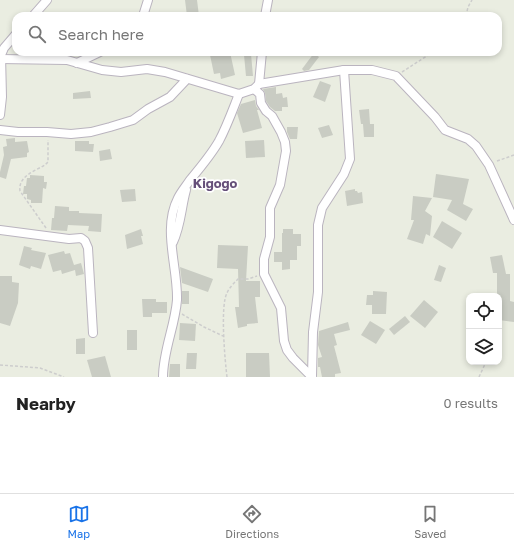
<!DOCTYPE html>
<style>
body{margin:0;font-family:"Golos Text",sans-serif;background:#f6f6f6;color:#222}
.controls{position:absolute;right:12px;bottom:12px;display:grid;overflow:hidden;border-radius:8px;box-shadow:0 2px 6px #0003}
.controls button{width:36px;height:36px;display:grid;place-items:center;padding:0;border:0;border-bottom:1px solid #e0e0e0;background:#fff;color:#222;font:20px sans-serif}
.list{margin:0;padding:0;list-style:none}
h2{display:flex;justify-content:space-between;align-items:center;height:52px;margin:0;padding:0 16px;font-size:17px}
h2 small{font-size:13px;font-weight:400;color:#767676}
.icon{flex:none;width:22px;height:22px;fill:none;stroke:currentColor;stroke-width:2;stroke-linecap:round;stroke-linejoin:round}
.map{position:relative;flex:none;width:514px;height:377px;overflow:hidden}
.search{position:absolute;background:#fff;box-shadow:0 2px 6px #0003;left:12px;right:12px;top:12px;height:44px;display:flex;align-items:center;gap:10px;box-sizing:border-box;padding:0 14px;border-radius:12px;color:#767676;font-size:15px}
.sheet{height:116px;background:#fff}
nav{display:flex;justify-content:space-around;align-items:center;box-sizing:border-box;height:56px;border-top:1px solid #e0e0e0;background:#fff;font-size:11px;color:#767676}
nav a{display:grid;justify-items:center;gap:2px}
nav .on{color:#1a73e8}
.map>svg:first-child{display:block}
.building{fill:#c9ccc3}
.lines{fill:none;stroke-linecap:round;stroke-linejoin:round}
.minor-casing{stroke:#bab4bf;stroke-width:10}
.path{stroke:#cdcdcd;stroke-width:1.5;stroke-dasharray:3 2;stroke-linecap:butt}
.minor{stroke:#fff;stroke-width:8}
.labels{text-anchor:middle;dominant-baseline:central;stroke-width:3.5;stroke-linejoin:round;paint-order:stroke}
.quarter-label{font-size:13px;font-weight:bold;fill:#66507a;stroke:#fff}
</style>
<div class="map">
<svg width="514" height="377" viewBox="0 0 514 377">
<rect width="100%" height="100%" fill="#eaede1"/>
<g class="building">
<polygon points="185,0 197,0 199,16 187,16"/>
<polygon points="215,52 230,52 235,75 221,79 220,73 214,74 210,55 215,54"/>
<polygon points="314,53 319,57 309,70 304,71 302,69"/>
<polygon points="251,54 253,76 246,76 244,55"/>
<polygon points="320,81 331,85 325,102 313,97"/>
<polygon points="276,87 276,94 282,93 283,98 287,97 288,107 282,107 282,111 275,111 270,107 266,101 265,93 263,89"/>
<polygon points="90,91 91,98 73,99 73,93"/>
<polygon points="255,100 256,106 259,110 257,110 262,128 243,133 237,113 241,104"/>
<polygon points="369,109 370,124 374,124 374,137 364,137 363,124 361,124 359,110"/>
<polygon points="329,125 333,135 322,138 318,128"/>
<polygon points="287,127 298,127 297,139 290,139 287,132"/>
<polygon points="15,138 15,142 27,141 29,152 27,153 27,157 11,159 6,179 0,177 0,172 4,155 3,147 7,146 6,139"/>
<polygon points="264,140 265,157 246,158 245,141"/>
<polygon points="75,141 89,141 89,144 94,144 93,152 75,151"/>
<polygon points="110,149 112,159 100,161 99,151"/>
<polygon points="436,174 469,179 463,204 473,209 466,221 447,210 452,200 433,197"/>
<polygon points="30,175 44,176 44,182 47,182 46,189 43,188 42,203 31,203 31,200 27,199 27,194 23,194 24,186 26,186 27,178 30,178"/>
<polygon points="135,189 136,201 122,202 120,190"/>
<polygon points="355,189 355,191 357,191 358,193 362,192 363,203 347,206 345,191"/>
<polygon points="413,196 432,198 425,211 432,216 430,236 426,234 423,244 407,239 414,220 411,220"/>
<polygon points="55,206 69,207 69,211 79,211 79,213 102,214 101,232 88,231 89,226 68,225 67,231 51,230 52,218 54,218"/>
<polygon points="442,221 462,233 452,249 433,237"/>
<polygon points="141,229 143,236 141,236 143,244 127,249 125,235"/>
<polygon points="283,229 293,229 293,234 301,234 301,246 297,246 297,260 290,260 290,269 282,270 282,262 274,262 274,252 282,252 282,233 283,233"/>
<polygon points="218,245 248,246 246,281 260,281 260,297 255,297 258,323 247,324 247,326 238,328 235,307 239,307 238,269 217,268"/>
<polygon points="24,246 32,248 31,250 46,253 41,269 31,266 30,269 19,265"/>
<polygon points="64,251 65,254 70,253 74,265 81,263 84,274 76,276 75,270 62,274 61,270 53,272 48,255"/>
<polygon points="502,255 506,274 510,274 510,301 514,302 514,322 499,320 499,295 497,295 497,273 493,273 490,257"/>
<polygon points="439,265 446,268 441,282 434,280"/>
<polygon points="180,267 213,279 208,292 182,283"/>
<polygon points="0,276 12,276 12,282 19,283 18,303 10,326 0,323"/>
<rect x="182" y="291" width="7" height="13"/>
<polygon points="373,291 387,292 386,314 372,314 372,305 366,305 367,295 373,295"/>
<polygon points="142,299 156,299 156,302 167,302 167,313 152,313 152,317 143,317"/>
<polygon points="424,300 438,312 425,328 410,316"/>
<polygon points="405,316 410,322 394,335 389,329"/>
<polygon points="370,321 385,330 376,344 361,335"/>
<polygon points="348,322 350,330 334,334 337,345 334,346 341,373 335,374 335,377 322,377 320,367 318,367 318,358 322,357 318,345 319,331"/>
<polygon points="180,323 196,324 195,341 179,340"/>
<rect x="127" y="330" width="10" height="20"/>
<polygon points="85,338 85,354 76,354 76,339"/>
<polygon points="187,353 197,353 196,369 186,369"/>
<polygon points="246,353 269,353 270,377 246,377"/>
<polygon points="105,356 111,377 92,377 87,360"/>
<polygon points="170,364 180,364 180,377 169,377"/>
</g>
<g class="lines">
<g class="minor-casing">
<g id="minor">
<polyline points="33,16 47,0"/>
<polyline points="143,16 148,0"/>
<polyline points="265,16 268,0"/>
<polyline points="0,59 67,60 102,70 121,72 147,69 165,72 239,94 254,89 259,84 262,52"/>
<polyline points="77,63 100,52"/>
<polyline points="259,84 344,70 372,70 396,76 435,117 445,130 468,139 476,146 489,165 514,220"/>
<polyline points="254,89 260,94 261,103 266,111 272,116 281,132 285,142 286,151 280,185 270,208 270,237 264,259 264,274 281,308 284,341 287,350 293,358 312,377"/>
<polyline points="0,115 2,97 1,55 4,48 16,34"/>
<polyline points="0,130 18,132 47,132 71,134 91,132 110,127 133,120 148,109 170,97 187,79"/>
<polyline points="0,230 69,239 81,238 85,241 88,248 93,333"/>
<path d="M173 242C181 225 181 208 186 190"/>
<polyline points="312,376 313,332 318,292 318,225 322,208 344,174 350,159 344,70"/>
<path d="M163 377C163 351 175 326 177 300 178 267 162 229 178 198 181 192 186 186 190 180 200 168 211 155 219 141 227 126 233 109 239 94"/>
</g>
</g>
<g class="path">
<polyline points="466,16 468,7 472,0"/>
<polyline points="402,72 433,52"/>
<polyline points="497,161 514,155"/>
<path d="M46 228 20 191C18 176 35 171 45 165L48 162V140"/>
<polyline points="182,314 204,327 223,336"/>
<polyline points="0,365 40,368 64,377"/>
<path d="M227 377C225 361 220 306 227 293 229 288 234 283 238 279H248L257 276"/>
<polyline points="479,377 485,364"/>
</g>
<use href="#minor" class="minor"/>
</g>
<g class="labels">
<g class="quarter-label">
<text x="215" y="183">Kigogo</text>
</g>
</g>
</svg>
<div class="controls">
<button><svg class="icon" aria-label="locate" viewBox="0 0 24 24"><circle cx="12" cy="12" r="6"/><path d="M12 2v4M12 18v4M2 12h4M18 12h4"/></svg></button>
<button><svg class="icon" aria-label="layers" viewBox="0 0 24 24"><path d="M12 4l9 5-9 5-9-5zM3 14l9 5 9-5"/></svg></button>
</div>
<div class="search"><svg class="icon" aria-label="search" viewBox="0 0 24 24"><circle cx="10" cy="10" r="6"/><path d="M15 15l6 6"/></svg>Search here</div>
</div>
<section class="sheet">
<h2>Nearby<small>0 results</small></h2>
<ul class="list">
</ul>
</section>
<nav>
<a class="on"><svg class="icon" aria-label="map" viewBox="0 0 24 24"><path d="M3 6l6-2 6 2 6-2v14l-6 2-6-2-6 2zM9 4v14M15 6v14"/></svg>Map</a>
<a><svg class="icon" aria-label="directions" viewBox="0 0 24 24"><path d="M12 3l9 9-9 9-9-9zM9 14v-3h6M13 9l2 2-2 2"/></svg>Directions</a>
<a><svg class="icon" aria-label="saved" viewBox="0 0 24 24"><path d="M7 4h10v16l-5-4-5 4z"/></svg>Saved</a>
</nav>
